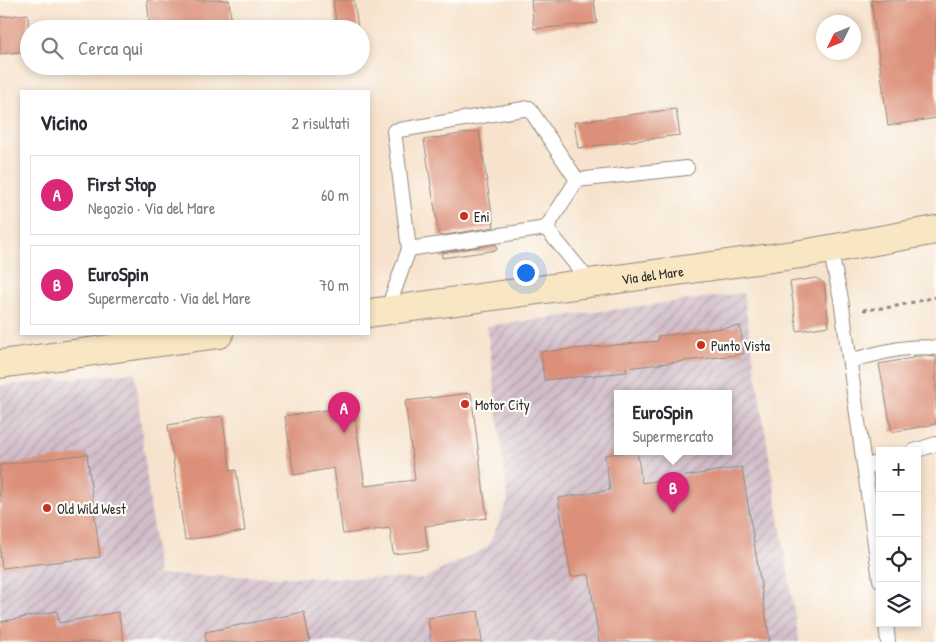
<!DOCTYPE html>
<html lang="it">
<meta charset="utf-8">
<style>
body{margin:0;font-family:"Patrick Hand",sans-serif;background:#f2f2f3;color:#2b2b33}
.controls{position:absolute;right:15px;bottom:15px;display:grid;overflow:hidden;border-radius:0px;box-shadow:0 2px 8px #0003}
.controls button{width:45px;height:45px;display:grid;place-items:center;padding:0;border:0;border-bottom:1px solid #e1e1e2;background:#fff;color:#2b2b33;font:25px sans-serif}
.compass{position:absolute;left:816px;top:15px;width:45px;height:45px;border-radius:50%;background:#fff;box-shadow:0 2px 8px #0003;rotate:227deg}
.you{position:absolute;left:525px;top:272px;width:18px;height:18px;margin:-12px;border:4px solid #fff;border-radius:50%;background:#1a73e8;box-shadow:0 0 0 8px #1a73e833}
.badge{display:grid;place-items:center;width:32px;height:32px;border-radius:50%;background:#db2777;color:#fff;font-size:16px;font-weight:700}
.pin{position:absolute;translate:-50% -41px;filter:drop-shadow(0 1px 2px #0008)}
.pin::after{content:'';position:absolute;top:26px;width:18px;height:15px;background:inherit;clip-path:polygon(0 0,100% 0,50% 100%)}
.popup{position:absolute;left:614px;top:390px;width:118px;height:65px;box-sizing:border-box;display:grid;place-content:center;border-radius:0px;background:#fff;filter:drop-shadow(0 1px 4px #0005);font-size:16px;white-space:nowrap;color:#7c7c81}
.popup b{font-size:19px;color:#2b2b33}
.popup::after{content:'';position:absolute;left:50%;top:100%;margin-left:-10px;border:10px solid transparent;border-top-color:#fff}
.list{margin:0;padding:0;list-style:none}
h2{display:flex;justify-content:space-between;align-items:center;height:65px;margin:0;padding:0 20px;font-size:21px}
h2 small{font-size:16px;font-weight:400;color:#7c7c81}
.list li{display:grid;grid-template-columns:32px 1fr auto;gap:15px;align-items:center;box-sizing:border-box;height:80px;margin:0 10px 10px;padding:0 10px;border:1px solid #e1e1e2;border-radius:0px}
.list b{display:block;font-size:19px;white-space:nowrap}
.list p{margin:0;font-size:16px;white-space:nowrap;color:#7c7c81}
.list em{font-size:16px;font-style:normal;color:#7c7c81}
.icon{flex:none;width:28px;height:28px;fill:none;stroke:currentColor;stroke-width:2;stroke-linecap:round;stroke-linejoin:round}
.map{position:relative;flex:none;width:936px;height:642px;overflow:hidden}
.search{position:absolute;background:#fff;box-shadow:0 2px 8px #0003;left:20px;top:20px;width:350px;height:55px;display:flex;align-items:center;gap:12px;box-sizing:border-box;padding:0 18px;border-radius:28px;color:#7c7c81;font-size:19px}
.panel{position:absolute;background:#fff;box-shadow:0 2px 8px #0003;left:20px;top:90px;width:350px;height:245px;border-radius:0px}
.map>svg:first-child{display:block}
.industrial{fill:url(#industrial-furrows);fill-rule:evenodd}
.building{fill:#dc9079}
.lines{fill:none;stroke-linecap:round;stroke-linejoin:round}
.service-casing{stroke:#91877c;stroke-width:16}
.secondary-casing{stroke:#91877c;stroke-width:30}
.path{stroke:#91877c;stroke-width:3;stroke-dasharray:4 4;stroke-linecap:butt}
.service{stroke:#fff;stroke-width:14}
.secondary{stroke:#f9e7c3;stroke-width:28}
.poi-dot{fill:#c8321e;stroke:#fdfcf7;stroke-width:2}
.labels{text-anchor:middle;dominant-baseline:central;stroke-width:4.5;stroke-linejoin:round;paint-order:stroke}
.poi-label{font-size:14px;fill:#2b2b2b;stroke:#fdfcf7;text-anchor:start}
.street-label{font-size:14px;fill:#2b2b2b;stroke:#fdfcf7}
</style>
<div class="map">
<svg width="936" height="642" viewBox="0 0 936 642">
<defs>
<pattern id="industrial-furrows" width="10" height="10" patternUnits="userSpaceOnUse" patternTransform="scale(1.25)"><rect width="10" height="10" fill="#d1bdc9"/><path d="M-1 1l2-2M0 10L10 0M9 11l2-2" fill="none" stroke="#aa9aa3"/></pattern>
</defs>
<rect width="100%" height="100%" fill="#fdfcf7"/>
<filter id="ink" filterUnits="userSpaceOnUse"><feTurbulence type="fractalNoise" baseFrequency=".02" numOctaves="2"/><feDisplacementMap in="SourceGraphic" scale="10" xChannelSelector="R" yChannelSelector="G"/><feConvolveMatrix kernelMatrix="1 2 1 2 8 2 1 2 1" color-interpolation-filters="sRGB"/></filter>
<filter id="wash" filterUnits="userSpaceOnUse"><feTurbulence type="fractalNoise" baseFrequency=".0096" numOctaves="4" result="noise"/><feDisplacementMap in="SourceGraphic" scale="20" xChannelSelector="R" yChannelSelector="G"/><feGaussianBlur stdDeviation="1.12" result="paint"/><feColorMatrix in="noise" values="0 0 0 0 0 0 0 0 0 0 0 0 0 0 0 0 0 1.4 0 .05"/><feComposite in="paint" operator="in"/></filter>
<g filter="url(#wash)">
<rect width="100%" height="100%" fill="#f7e3cd"/>
<path class="industrial" d="M743 293 799 642H0V386L135 372 158 575 423 579 488 547 508 501 487 326ZM618 394H728V452H618Z"/>
<g id="blocks">
<g class="building">
<polygon points="147,0 229,0 232,29 150,29"/>
<polygon points="333,0 354,0 358,29 337,29"/>
<polygon points="531,0 594,0 597,23 534,29"/>
<polygon points="871,0 936,0 936,118 888,126"/>
<polygon points="28,14 29,51 0,54 0,17"/>
<polygon points="676,109 680,135 578,148 574,122"/>
<polygon points="479,131 494,227 439,236 424,140"/>
<polygon points="496,244 497,250 442,258 442,253"/>
<polygon points="816,278 824,283 829,326 797,331 790,282"/>
<polygon points="740,326 744,354 626,368 627,372 544,380 541,352 658,341 658,336"/>
<polygon points="923,356 936,357 936,424 892,432 879,364"/>
<polygon points="471,393 487,518 425,526 428,550 393,554 390,528 343,534 334,468 294,475 285,416 353,406 365,486 415,480 405,401"/>
<polygon points="222,416 231,471 236,470 245,531 185,540 168,425"/>
<polygon points="624,452 637,452 642,483 742,467 770,642 599,642 589,574 571,577 558,498 610,490 605,455"/>
<polygon points="87,454 100,557 2,568 0,552 0,465"/>
<polygon points="57,611 59,623 118,612 124,642 0,642 0,622"/>
<polygon points="478,611 482,642 431,642 428,618"/>
<polygon points="304,612 310,642 206,642 205,632"/>
</g>
</g>
</g>
<g filter="url(#ink)">
<use href="#blocks" fill-opacity="0" stroke="#91877c" stroke-width="1"/>
<g class="lines">
<g class="service-casing">
<g id="service">
<polyline points="546,228 577,180 687,168"/>
<polyline points="409,249 394,131 529,108 577,180"/>
<polyline points="830,249 841,299 880,580"/>
<polyline points="387,311 409,249 546,228 591,283"/>
<path d="M850 361C878 353 906 345 936 348"/>
<polyline points="914,451 936,444"/>
<polyline points="865,467 880,462"/>
<polyline points="886,623 888,642"/>
</g>
</g>
<g class="secondary-casing">
<g id="secondary">
<path id="s1" d="M369 313 808 253 936 230"/>
<polyline points="0,364 219,334"/>
</g>
</g>
<polyline class="path" points="863,310 892,307 936,297"/>
<use href="#service" class="service"/>
<use href="#secondary" class="secondary"/>
</g>
</g>
<g class="poi-dot">
<circle cx="464" cy="216" r="5"/>
<circle cx="701" cy="345" r="5"/>
<circle cx="465" cy="404" r="5"/>
<circle cx="47" cy="508" r="5"/>
</g>
<g class="labels">
<g class="poi-label">
<text x="474" y="216">Eni</text>
<text x="711" y="345">Punto Vista</text>
<text x="475" y="404">Motor City</text>
<text x="57" y="508">Old Wild West</text>
</g>
<g class="street-label">
<text stroke="none"><textPath href="#s1" startOffset="286">Via del Mare</textPath></text>
</g>
</g>
</svg>
<div class="controls">
<button>+</button>
<button>−</button>
<button><svg class="icon" aria-label="locate" viewBox="0 0 24 24"><circle cx="12" cy="12" r="6"/><path d="M12 2v4M12 18v4M2 12h4M18 12h4"/></svg></button>
<button><svg class="icon" aria-label="layers" viewBox="0 0 24 24"><path d="M12 4l9 5-9 5-9-5zM3 14l9 5 9-5"/></svg></button>
</div>
<svg class="compass" viewBox="-18 -18 36 36"><path d="M0-13l5 13h-10z" fill="#e53935"/><path d="M0 13l5-13h-10z" fill="#7c7c81"/></svg>
<div class="you"></div>
<div class="pin badge" style="left:344px;top:433px">A</div>
<div class="pin badge" style="left:673px;top:513px">B</div>
<div class="popup"><b>EuroSpin</b>Supermercato</div>
<div class="search"><svg class="icon" aria-label="search" viewBox="0 0 24 24"><circle cx="10" cy="10" r="6"/><path d="M15 15l6 6"/></svg>Cerca qui</div>
<section class="panel">
<h2>Vicino<small>2 risultati</small></h2>
<ul class="list">
<li><span class="badge">A</span><div><b>First Stop</b><p>Negozio · Via del Mare</p></div><em>60 m</em></li>
<li><span class="badge">B</span><div><b>EuroSpin</b><p>Supermercato · Via del Mare</p></div><em>70 m</em></li>
</ul>
</section>
</div>
